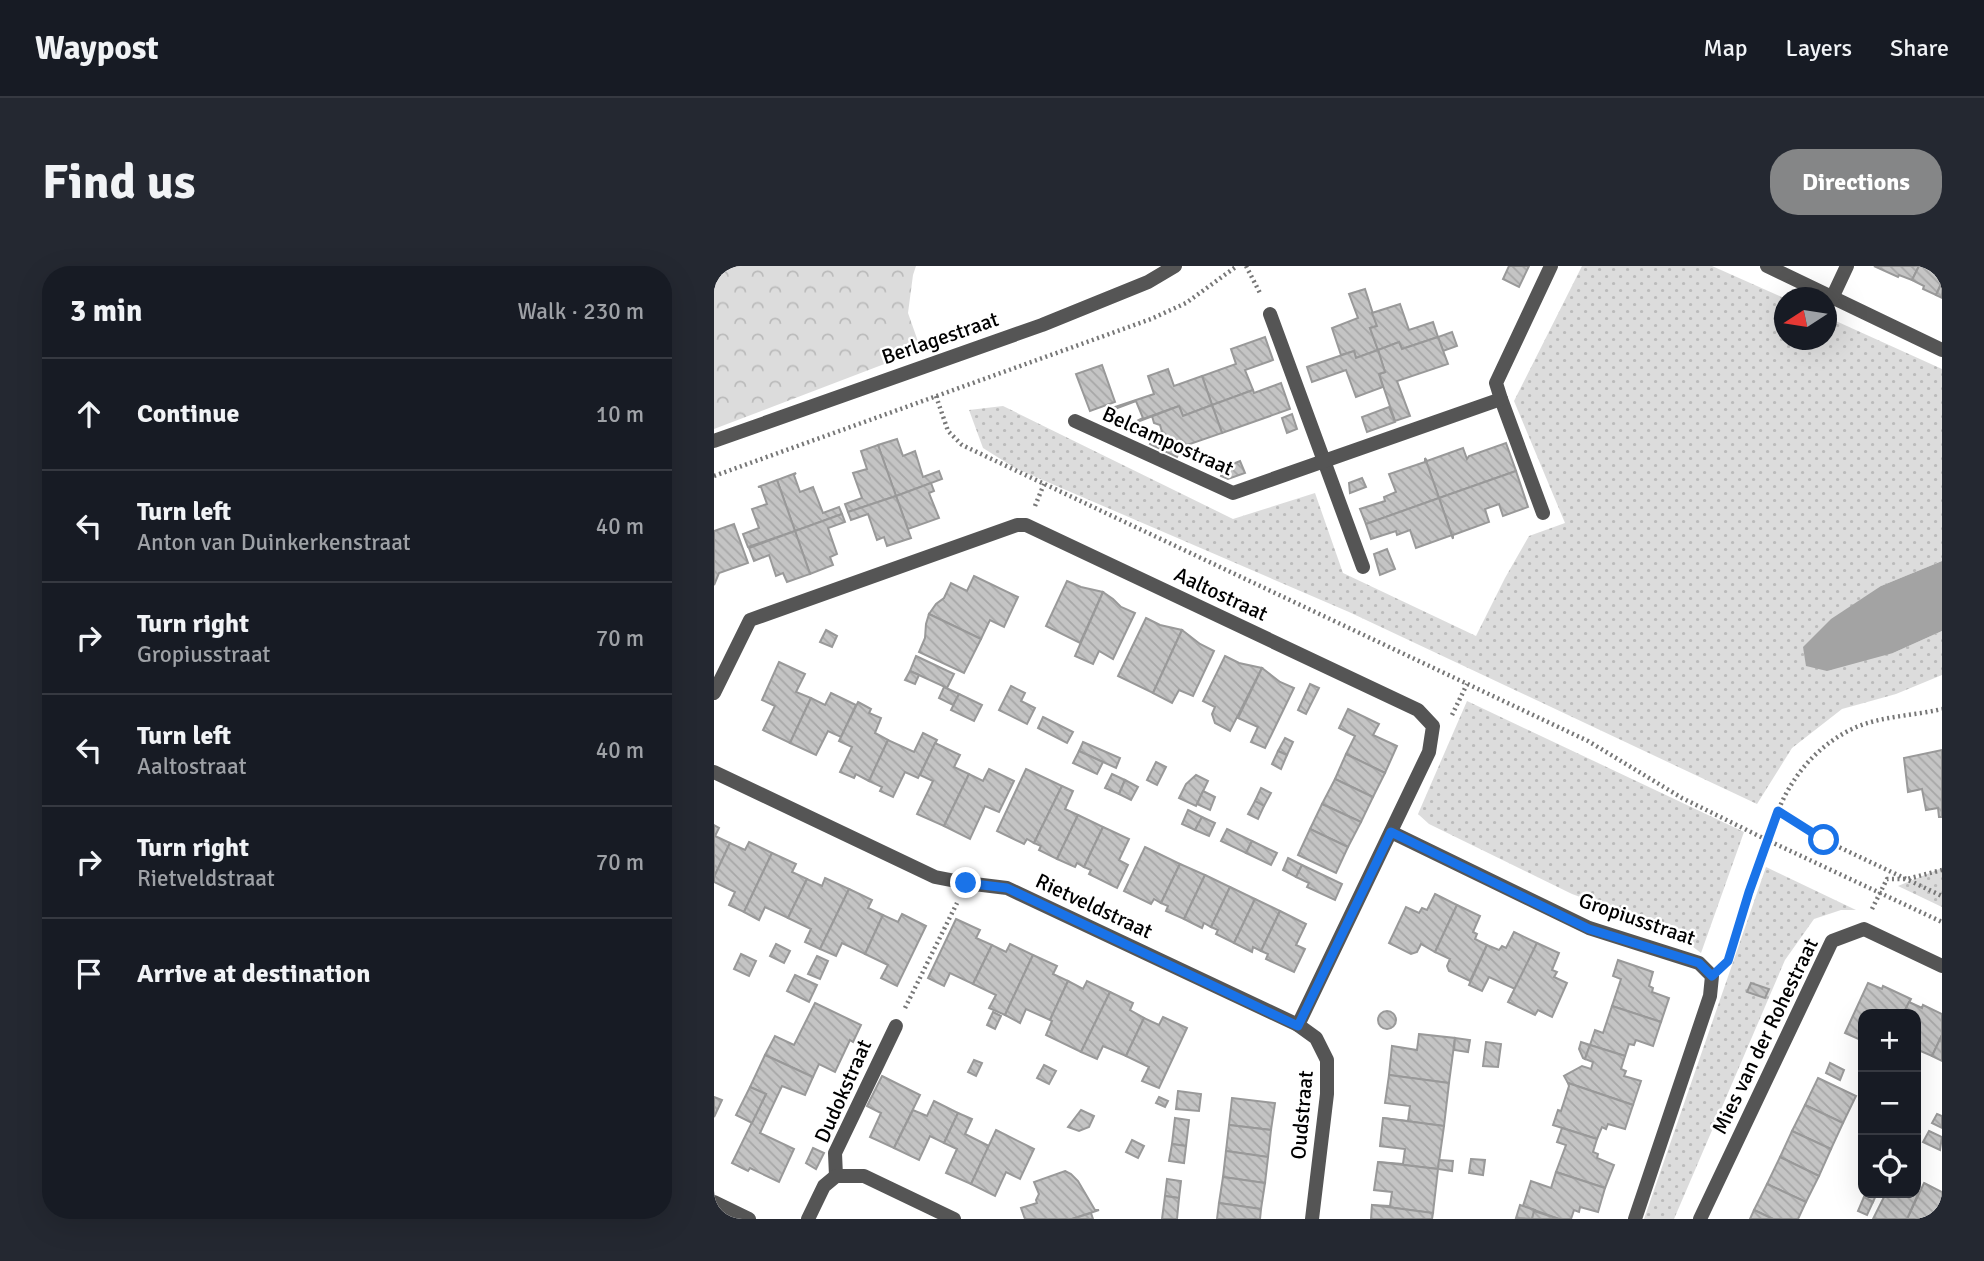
<!DOCTYPE html>
<meta charset="utf-8">
<style>
body{margin:0;font-family:Signika,sans-serif;background:#242831;color:#f1f3f6}
.controls{position:absolute;right:21px;bottom:21px;display:grid;overflow:hidden;border-radius:14px;box-shadow:0 7px 28px #0002}
.controls button{width:63px;height:63px;display:grid;place-items:center;padding:0;border:0;border-bottom:2px solid #363941;background:#171b24;color:#f1f3f6;font:35px sans-serif}
.compass{position:absolute;left:1060px;top:21px;width:63px;height:63px;border-radius:50%;background:#171b24;box-shadow:0 7px 28px #0002;rotate:258deg}
.stop{position:absolute;width:21px;height:21px;margin:-16px;border:5px solid #1a73e8;border-radius:50%;background:#fff}
.stop.end{background:#1a73e8;border-color:#fff;box-shadow:0 2px 7px #0008}
.list{margin:0;padding:0;list-style:none}
h2{display:flex;justify-content:space-between;align-items:center;height:91px;margin:0;padding:0 28px;font-size:30px}
h2 small{font-size:23px;font-weight:400;color:#9ea1a6}
.list li{display:grid;grid-template-columns:46px 1fr auto;gap:21px;align-items:center;box-sizing:border-box;height:112px;padding:0 28px;border-top:2px solid #363941}
.list b{display:block;font-size:26px;white-space:nowrap}
.list p{margin:0;font-size:23px;white-space:nowrap;color:#9ea1a6}
.list em{font-size:23px;font-style:normal;color:#9ea1a6}
.icon{flex:none;width:38px;height:38px;fill:none;stroke:currentColor;stroke-width:2;stroke-linecap:round;stroke-linejoin:round}
.map{position:relative;flex:none;width:1228px;height:953px;overflow:hidden;border-radius:28px}
header{display:flex;align-items:center;gap:42px;box-sizing:border-box;height:98px;padding:0 35px;background:#171b24;border-bottom:2px solid #363941}
header strong{font-size:33px}
nav{display:flex;gap:38px;margin-inline-start:auto;font-size:24px}
.intro{display:flex;align-items:center;justify-content:space-between;box-sizing:border-box;height:168px;padding:0 42px}
h1{margin:0;font-size:49px}
.button{padding:18px 32px;border-radius:28px;background:#858687;color:#fff;font-size:24px;font-weight:700}
main{display:flex;gap:42px;padding:0 42px}
aside{flex:1;background:#171b24;border-radius:28px;box-shadow:0 7px 28px #0002}
.map>svg:first-child{display:block}
.grass{fill:url(#grass-dots)}
.forest{fill:url(#forest-crowns)}
.water{fill:#a3a3a3}
.building{fill:url(#building-back-hatch);stroke:#999;stroke-width:2}
.lines{fill:none;stroke-linecap:round;stroke-linejoin:round}
.path{stroke:#777;stroke-width:4.5;stroke-dasharray:2 3.5;stroke-linecap:butt}
.minor{stroke:#555;stroke-width:14}
.tertiary{stroke:#555;stroke-width:14}
.route{stroke:#1a73e8;stroke-width:9}
.labels{text-anchor:middle;dominant-baseline:central;stroke-width:5;stroke-linejoin:round;paint-order:stroke}
.street-label{font-size:21px;fill:#000;stroke:#fff}
</style>
<header>
<strong>Waypost</strong>
<nav><a>Map</a><a>Layers</a><a>Share</a></nav>
</header>
<div class="intro"><h1>Find us</h1><a class="button">Directions</a></div>
<main>
<aside>
<h2>3 min<small>Walk · 230 m</small></h2>
<ul class="list">
<li><svg class="icon" aria-label="ahead" viewBox="0 0 24 24"><path d="M12 20V5M6 11l6-6 6 6"/></svg><div><b>Continue</b></div><em>10 m</em></li>
<li><svg class="icon" aria-label="left" viewBox="0 0 24 24"><path d="M17 20v-9H6M10 6l-5 5 5 5"/></svg><div><b>Turn left</b><p>Anton van Duinkerkenstraat</p></div><em>40 m</em></li>
<li><svg class="icon" aria-label="right" viewBox="0 0 24 24"><path d="M7 20v-9h11M14 6l5 5-5 5"/></svg><div><b>Turn right</b><p>Gropiusstraat</p></div><em>70 m</em></li>
<li><svg class="icon" aria-label="left" viewBox="0 0 24 24"><path d="M17 20v-9H6M10 6l-5 5 5 5"/></svg><div><b>Turn left</b><p>Aaltostraat</p></div><em>40 m</em></li>
<li><svg class="icon" aria-label="right" viewBox="0 0 24 24"><path d="M7 20v-9h11M14 6l5 5-5 5"/></svg><div><b>Turn right</b><p>Rietveldstraat</p></div><em>70 m</em></li>
<li><svg class="icon" aria-label="arrive" viewBox="0 0 24 24"><path d="M6 21V4h12l-3 4 3 4H6"/></svg><div><b>Arrive at destination</b></div></li>
</ul>
</aside>
<div class="map">
<svg width="1228" height="953" viewBox="0 0 1228 953">
<defs>
<pattern id="grass-dots" width="8" height="8" patternUnits="userSpaceOnUse" patternTransform="scale(1.75)"><rect width="8" height="8" fill="#dcdcdc"/><path d="M2 2h.1M6 6h.1" fill="none" stroke="#bbb" stroke-width="1.8" stroke-linecap="round"/></pattern>
<pattern id="forest-crowns" width="20" height="18" patternUnits="userSpaceOnUse" patternTransform="scale(1.75)"><rect width="20" height="18" fill="#dcdcdc"/><path d="M2 6a3 3 0 1 1 6 0M12 15a3 3 0 1 1 6 0" fill="none" stroke="#bbb"/></pattern>
<pattern id="building-back-hatch" width="6" height="6" patternUnits="userSpaceOnUse" patternTransform="scale(1.75)"><rect width="6" height="6" fill="#c4c4c4"/><path d="M-1 5l2 2M0 0l6 6M5-1l2 2" fill="none" stroke="#a7a7a7"/></pattern>
</defs>
<rect width="100%" height="100%" fill="#fff"/>
<g class="grass">
<polygon points="868,0 998,0 1070,32 1070,74 1112,74 1113,51 1228,103 1228,295 1167,320 1179,387 1228,365 1228,409 1182,428 1128,443 1078,482 1043,538 635,346 301,202 269,182 255,144 289,140 519,253 601,227 629,307 762,370 791,312 815,270 851,257 800,135"/>
<polygon points="753,435 1030,566 987,687 957,664 858,628 715,558 704,548"/>
<polygon points="1052,601 1142,644 1127,644 1100,653 1071,694 960,953 930,953"/>
<polygon points="1228,602 1228,641 1184,620"/>
</g>
<polygon class="forest" points="0,0 202,0 199,9 194,47 207,84 0,163"/>
<polygon class="water" points="1228,295 1228,365 1179,387 1113,405 1092,400 1089,381 1117,353 1167,320"/>
<g class="building">
<polygon points="795,0 815,0 805,21 789,13"/>
<polygon points="1160,0 1205,0 1198,14 1185,9 1184,11"/>
<polygon points="1205,0 1228,0 1228,16 1222,29 1209,23 1210,20 1198,14"/>
<polygon points="1228,16 1228,32 1222,29"/>
<polygon points="651,23 663,60 656,62 664,84 642,92 640,85 627,89 618,62 644,52 635,28"/>
<polygon points="686,38 695,64 719,56 724,71 688,83 685,76 664,84 656,62 663,60 658,47"/>
<polygon points="738,66 743,80 729,85 724,71"/>
<polygon points="551,71 559,94 531,104 539,124 498,139 488,110 522,98 517,83"/>
<polygon points="724,71 734,98 683,115 696,150 681,155 665,108 671,106 664,84 685,76 688,83"/>
<polygon points="664,84 671,106 665,108 669,121 642,131 632,104 598,116 593,101 640,85 642,92"/>
<polygon points="388,99 401,136 376,145 362,108"/>
<polygon points="454,103 460,120 488,110 498,139 469,150 465,140 423,155 429,152 422,135 398,144 398,142 440,128 434,110"/>
<polygon points="567,117 576,143 508,167 498,139 539,124 540,127"/>
<polygon points="498,139 508,167 467,181 463,191 436,178 441,168 448,166 446,159 440,157 438,150 423,156 465,140 469,150"/>
<polygon points="675,141 681,156 653,166 648,151"/>
<polygon points="578,148 583,163 573,167 568,152"/>
<polygon points="183,173 189,190 201,185 209,211 225,205 228,213 182,230 164,179"/>
<polygon points="792,177 802,205 725,232 711,192 713,195 749,182 753,193 755,190"/>
<polygon points="164,179 182,230 134,246 131,238 148,232 139,207 153,203 147,185"/>
<polygon points="711,192 725,232 652,258 646,243 671,235 670,231 682,226 675,208 711,196"/>
<polygon points="526,195 531,207 514,213 507,210 511,201"/>
<polygon points="802,205 814,241 789,250 785,238 771,243 775,256 739,269 739,272 725,232"/>
<polygon points="82,207 80,209 86,226 99,221 109,247 125,241 128,248 81,265 63,214"/>
<polygon points="648,212 652,221 636,227 635,217"/>
<polygon points="63,214 81,265 34,281 29,268 45,262 38,243 53,238 47,221 44,221"/>
<polygon points="217,217 220,225 215,227 225,252 194,263 182,230"/>
<polygon points="182,230 197,272 173,280 170,271 163,274 154,248 137,254 134,246"/>
<polygon points="725,232 739,273 738,269 702,282 696,264 683,269 682,265 657,273 652,258"/>
<polygon points="128,248 131,256 114,262 123,288 116,291 119,299 96,308 81,265"/>
<polygon points="20,258 34,297 5,307 0,319 0,265"/>
<polygon points="81,265 96,308 73,316 69,307 62,310 55,289 40,295 35,282"/>
<polygon points="673,283 681,303 666,309 660,288"/>
<polygon points="260,310 304,331 290,361 276,354 267,373 215,348 222,338 230,332 237,317 253,325"/>
<polygon points="353,315 367,321 389,326 366,377 332,360"/>
<polygon points="389,326 399,333 407,341 421,347 399,393 385,385 379,398 361,390"/>
<polygon points="215,348 267,373 250,407 205,386 211,372 212,358"/>
<polygon points="432,352 446,359 468,364 439,427 404,410"/>
<polygon points="112,364 123,370 118,381 106,376"/>
<polygon points="468,364 486,378 500,385 479,430 465,424 458,437 439,427"/>
<polygon points="202,390 240,408 233,422 196,405"/>
<polygon points="511,390 525,397 548,402 516,465 501,457 498,448 501,441 489,435"/>
<polygon points="65,396 91,408 82,426 97,432 76,477 49,464 61,440 48,434"/>
<polygon points="548,402 566,416 580,422 551,482 537,476 544,461 524,452"/>
<polygon points="196,405 205,409 201,418 191,414"/>
<polygon points="596,418 605,422 592,448 584,444"/>
<polygon points="297,420 311,427 307,435 321,442 313,458 285,444"/>
<polygon points="230,421 245,428 239,439 225,432"/>
<polygon points="117,427 142,439 127,471 114,465 102,489 76,477 97,432 111,439"/>
<polygon points="245,428 268,439 260,455 237,444"/>
<polygon points="144,436 157,443 155,447 167,452 161,467 174,474 155,515 142,508 140,512 126,506 138,481 125,475"/>
<polygon points="634,443 665,458 659,469 683,480 671,507 632,488 641,470 625,462"/>
<polygon points="329,451 359,466 353,477 324,462"/>
<polygon points="209,467 223,474 204,512 191,506 179,531 166,525 168,521 155,515 174,474 200,486"/>
<polygon points="571,472 579,476 573,489 564,485"/>
<polygon points="369,476 406,492 402,502 365,485"/>
<polygon points="221,477 246,489 240,501 255,508 230,560 203,548 219,515 206,509"/>
<polygon points="1228,484 1228,551 1225,551 1224,542 1212,544 1208,523 1194,526 1190,492"/>
<polygon points="365,485 389,496 383,508 359,497"/>
<polygon points="564,485 573,489 567,503 558,498"/>
<polygon points="632,488 671,507 659,531 621,513"/>
<polygon points="442,496 452,501 443,519 433,514"/>
<polygon points="275,503 300,515 285,546 271,540 256,573 230,560 255,508 269,515"/>
<polygon points="312,503 348,520 320,577 313,573 310,578 283,565"/>
<polygon points="398,508 411,514 405,528 391,522"/>
<polygon points="482,509 494,515 482,540 465,532 472,518"/>
<polygon points="621,513 659,531 647,556 608,538"/>
<polygon points="411,514 424,521 417,534 405,528"/>
<polygon points="348,520 359,525 351,543 364,549 343,593 325,584 327,580 320,577"/>
<polygon points="547,522 557,527 550,540 541,535"/>
<polygon points="489,525 501,531 496,544 483,538"/>
<polygon points="541,535 550,540 544,553 534,548"/>
<polygon points="608,538 647,556 634,581 596,563"/>
<polygon points="474,544 488,551 481,564 468,558"/>
<polygon points="364,549 389,561 370,601 363,597 361,601 343,593"/>
<polygon points="488,551 501,557 495,570 481,564"/>
<polygon points="0,559 5,562 1,570 16,577 0,611"/>
<polygon points="389,561 415,573 405,594 414,599 403,622 375,608 377,604 370,601"/>
<polygon points="513,563 538,575 532,587 507,575"/>
<polygon points="596,563 634,581 622,607 584,589"/>
<polygon points="538,575 563,587 557,599 532,587"/>
<polygon points="35,576 58,587 30,646 15,639 21,626 0,616 0,611 16,577 31,584"/>
<polygon points="431,581 466,598 447,637 440,633 437,638 410,625"/>
<polygon points="58,587 82,598 78,606 93,613 74,652 51,641 45,654 30,646"/>
<polygon points="574,592 588,599 582,611 569,604"/>
<polygon points="466,598 491,609 470,653 452,645 454,640 447,637"/>
<polygon points="588,599 628,618 621,634 593,621 595,617 582,611"/>
<polygon points="491,609 516,621 497,661 490,657 488,662 470,653"/>
<polygon points="111,612 135,623 106,683 91,676 97,663 74,652 93,613 108,620"/>
<polygon points="516,621 541,633 520,677 502,668 504,664 497,661"/>
<polygon points="135,623 158,634 154,642 169,649 151,688 128,677 122,690 106,683"/>
<polygon points="721,628 743,639 721,686 707,678 703,686 697,688 675,677 692,641 705,647 708,642 713,644"/>
<polygon points="541,633 566,645 547,685 539,681 538,686 520,677"/>
<polygon points="743,639 766,650 759,666 763,668 761,673 773,679 756,715 735,705 733,700 736,693 721,686"/>
<polygon points="566,645 592,658 582,679 591,683 580,706 552,693 554,688 547,685"/>
<polygon points="188,648 212,660 183,720 167,712 174,699 151,688 169,649 184,656"/>
<polygon points="242,653 266,664 262,672 278,679 259,718 236,707 230,720 214,712"/>
<polygon points="800,666 823,677 801,723 775,711 768,725 755,719 773,679 785,684 788,680 792,682"/>
<polygon points="823,677 845,687 838,704 843,706 840,711 853,717 838,751 824,744 821,749 794,736"/>
<polygon points="62,678 76,685 70,697 56,690"/>
<polygon points="296,678 319,689 291,749 275,742 282,729 259,718 278,679 292,686"/>
<polygon points="27,688 42,695 35,710 20,703"/>
<polygon points="319,689 343,700 339,708 354,715 336,754 312,743 306,757 291,749"/>
<polygon points="103,690 114,695 106,713 94,708"/>
<polygon points="904,694 939,706 935,720 939,722 938,726 955,732 947,756 898,740 907,713 899,710"/>
<polygon points="81,709 103,719 95,736 73,725"/>
<polygon points="354,715 369,723 373,715 396,726 367,786 332,769 338,755 336,754"/>
<polygon points="1037,717 1055,723 1051,732 1033,726"/>
<polygon points="1154,717 1168,723 1169,720 1197,733 1189,748 1149,748 1149,775 1131,767"/>
<polygon points="396,726 419,737 416,744 430,752 412,790 389,780 383,793 367,786"/>
<polygon points="1195,736 1208,742 1209,739 1228,748 1228,769 1218,790 1202,783 1202,748 1189,748"/>
<polygon points="101,737 147,759 139,776 136,774 121,806 105,798 99,811 51,789 61,770 80,779"/>
<polygon points="898,740 947,756 939,780 922,774 920,779 915,778 911,790 876,779 881,764 889,767"/>
<circle cx="673" cy="754" r="9"/>
<polygon points="279,746 287,750 281,763 273,759"/>
<polygon points="449,751 473,762 445,822 428,815 435,801 412,790 430,752 445,759"/>
<polygon points="705,768 741,772 735,817 675,809 678,780 703,784"/>
<polygon points="1228,769 1228,795 1218,790"/>
<polygon points="741,772 756,774 754,786 740,784"/>
<polygon points="772,776 787,778 784,801 769,800"/>
<polygon points="867,776 876,779 871,793 869,792 865,783"/>
<polygon points="876,779 911,790 907,803 912,805 910,810 927,815 919,839 854,817 850,810 868,800 877,803 879,796 871,793"/>
<polygon points="51,789 99,811 91,829 68,820 46,867 80,883 65,916 36,902 34,905 18,897 52,828 36,821"/>
<polygon points="260,794 268,797 262,810 254,806"/>
<polygon points="1116,797 1130,804 1126,814 1112,807"/>
<polygon points="330,799 342,805 335,818 323,812"/>
<polygon points="675,809 735,817 730,860 669,852 694,855 696,840 671,837"/>
<polygon points="168,810 206,829 180,882 156,871 167,847 153,840"/>
<polygon points="1104,812 1142,830 1129,857 1091,839"/>
<polygon points="854,817 919,839 911,863 894,858 892,863 888,861 883,873 839,859 844,844 847,845 855,820"/>
<polygon points="36,821 52,828 38,857 22,849"/>
<polygon points="464,825 487,828 485,845 462,843"/>
<polygon points="0,831 8,834 0,851"/>
<polygon points="445,831 454,835 451,841 442,837"/>
<polygon points="518,832 561,837 557,864 515,859"/>
<polygon points="220,835 244,847 230,877 216,870 205,894 180,882 199,844 213,850"/>
<polygon points="1091,839 1129,857 1117,883 1078,865"/>
<polygon points="367,844 380,850 375,861 365,865 354,861"/>
<polygon points="244,847 258,853 251,868 275,880 257,918 232,907 243,883 230,877"/>
<polygon points="1223,848 1228,850 1228,862 1218,857"/>
<polygon points="461,852 475,854 472,880 458,878"/>
<polygon points="669,852 730,860 724,903 664,896 689,898 691,883 666,880"/>
<polygon points="515,859 557,864 554,891 512,885"/>
<polygon points="848,862 883,873 879,886 884,888 883,892 900,899 891,922 842,906 852,879 843,876"/>
<polygon points="282,864 320,883 306,913 292,906 281,930 257,918"/>
<polygon points="1078,865 1117,883 1105,910 1066,891"/>
<polygon points="1215,865 1228,871 1226,884 1209,876"/>
<polygon points="418,874 430,880 424,892 412,886"/>
<polygon points="458,878 472,880 470,897 455,895"/>
<polygon points="99,882 110,887 102,903 92,897"/>
<polygon points="512,885 554,891 551,917 509,911"/>
<polygon points="1066,891 1105,910 1092,936 1053,918"/>
<polygon points="757,893 771,894 769,909 755,907"/>
<polygon points="725,894 739,895 738,905 724,903"/>
<polygon points="664,896 724,903 719,947 658,939 676,940 678,926 660,924"/>
<polygon points="351,905 357,908 364,915 381,944 385,944 358,953 311,953 307,942 323,937 322,934 325,928 320,916"/>
<polygon points="842,906 891,922 884,946 866,941 865,946 860,944 857,953 845,953 809,940 817,915 837,922"/>
<polygon points="509,911 551,917 547,943 505,937"/>
<polygon points="453,913 467,915 465,932 451,930"/>
<polygon points="1210,917 1228,926 1228,947 1225,953 1193,953"/>
<polygon points="1053,918 1092,936 1084,953 1059,953 1040,944"/>
<polygon points="1202,924 1205,926 1193,953 1159,953 1172,927 1202,927"/>
<polygon points="1152,927 1163,927 1159,936 1150,931"/>
<polygon points="451,930 465,932 463,953 448,953"/>
<polygon points="1150,931 1159,936 1153,949 1144,945"/>
<polygon points="505,937 547,943 546,953 503,953"/>
<polygon points="658,939 719,947 718,953 657,953"/>
<polygon points="806,939 821,944 818,953 802,952"/>
<polygon points="1040,944 1059,953 1036,953"/>
<polygon points="820,945 845,953 818,953"/>
<polygon points="377,947 379,953 358,953"/>
</g>
<g class="lines">
<g class="path">
<polyline points="532,0 546,27"/>
<polyline points="222,130 234,165 248,179 874,475 968,532 1053,574 1228,656"/>
<polyline points="0,210 437,53 472,37 523,0"/>
<polyline points="321,240 330,218"/>
<polyline points="738,449 753,418"/>
<polyline points="1064,545 1110,574 1228,630"/>
<polyline points="1158,643 1173,613 1193,613 1228,604"/>
<path d="M1014 695 1064 545C1078 510 1103 480 1138 463 1165 450 1199 450 1228 443"/>
<polyline points="191,742 243,637"/>
</g>
<g class="minor">
<polyline points="1053,0 1228,84"/>
<polyline points="1118,32 1133,0"/>
<polyline points="556,48 649,301"/>
<polyline points="787,133 829,247"/>
<polyline points="361,155 519,227 787,133 782,117 837,0"/>
<polyline points="0,427 36,354 303,259 312,259 704,444 719,460 715,486 584,759"/>
<polyline points="0,506 221,611 252,617 293,622 584,759 602,772 613,794 613,828 598,953"/>
<polyline points="677,566 875,662 985,697 998,710 996,730 921,953"/>
<polyline points="122,910 121,887 182,760"/>
<polyline points="0,936 35,953"/>
<polyline points="94,953 110,920 122,910 150,910 240,953"/>
<polyline points="986,953 1118,675 1150,663 1228,700"/>
</g>
<polyline class="tertiary" points="0,175 328,59 434,16 461,0"/>
</g>
<g class="lines">
<polyline class="route" points="252,617 293,622 584,760 677,566 875,663 985,697 998,710 1014,695 1035,626 1064,545 1110,574"/>
</g>
<g class="labels">
<g class="street-label">
<text transform="translate(226 72) rotate(-19)">Berlagestraat</text>
<text transform="translate(454 175) rotate(24)">Belcampostraat</text>
<text transform="translate(507 328) rotate(25)">Aaltostraat</text>
<text transform="translate(380 640) rotate(25)">Rietveldstraat</text>
<text transform="translate(923 653) rotate(19)">Gropiusstraat</text>
<text transform="translate(1051 770) rotate(-64)">Mies van der Rohestraat</text>
<text transform="translate(129 825) rotate(-66)">Dudokstraat</text>
<text transform="translate(588 849) rotate(-85)">Oudstraat</text>
</g>
</g>
</svg>
<div class="controls">
<button>+</button>
<button>−</button>
<button><svg class="icon" aria-label="locate" viewBox="0 0 24 24"><circle cx="12" cy="12" r="6"/><path d="M12 2v4M12 18v4M2 12h4M18 12h4"/></svg></button>
</div>
<svg class="compass" viewBox="-18 -18 36 36"><path d="M0-13l5 13h-10z" fill="#e53935"/><path d="M0 13l5-13h-10z" fill="#9ea1a6"/></svg>
<div class="stop" style="left:1110px;top:574px"></div>
<div class="stop end" style="left:252px;top:617px"></div>
</div>
</main>
